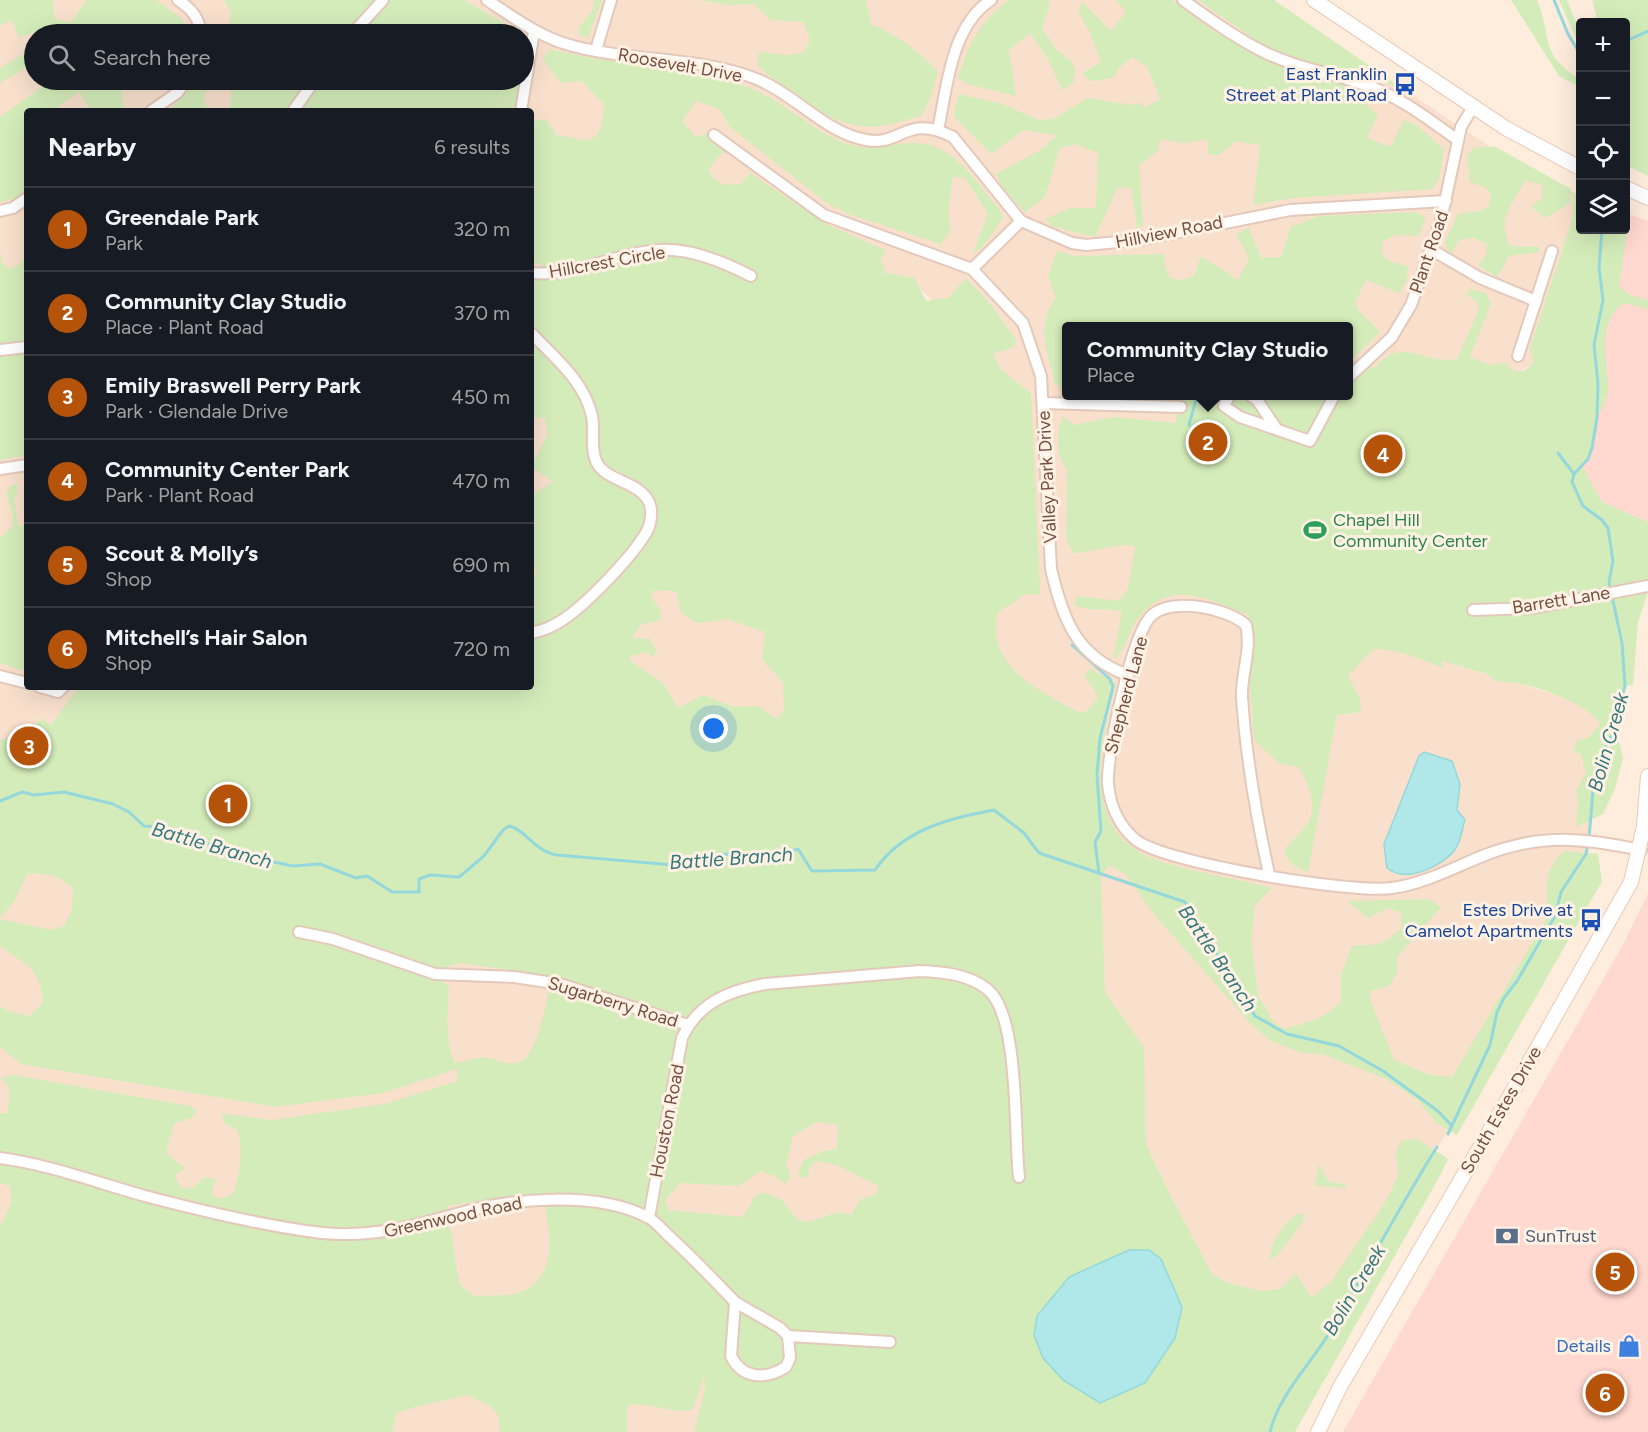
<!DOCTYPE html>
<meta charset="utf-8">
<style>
body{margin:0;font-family:Figtree,sans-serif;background:#242831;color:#f1f3f6}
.controls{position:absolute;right:18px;top:18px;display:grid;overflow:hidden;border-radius:6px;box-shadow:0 6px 24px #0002}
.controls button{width:54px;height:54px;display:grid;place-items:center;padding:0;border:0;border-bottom:2px solid #363941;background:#171b24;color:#f1f3f6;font:30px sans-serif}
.you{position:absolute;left:714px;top:729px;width:21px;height:21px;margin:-15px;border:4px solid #fff;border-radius:50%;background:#1a73e8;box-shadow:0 0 0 9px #1a73e833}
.badge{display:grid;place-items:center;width:39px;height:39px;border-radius:50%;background:#b45309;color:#fff;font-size:20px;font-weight:700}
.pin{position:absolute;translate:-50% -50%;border:3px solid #fff;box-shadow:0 2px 6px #0006}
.popup{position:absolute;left:1062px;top:322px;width:291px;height:78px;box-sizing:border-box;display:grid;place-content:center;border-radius:6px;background:#171b24;filter:drop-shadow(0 2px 4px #0005);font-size:20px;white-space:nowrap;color:#9ea1a6}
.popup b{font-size:22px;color:#f1f3f6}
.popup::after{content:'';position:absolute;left:50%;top:100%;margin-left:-12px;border:12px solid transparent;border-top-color:#171b24}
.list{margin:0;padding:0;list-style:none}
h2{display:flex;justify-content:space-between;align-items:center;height:78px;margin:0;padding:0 24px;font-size:26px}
h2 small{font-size:20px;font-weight:400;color:#9ea1a6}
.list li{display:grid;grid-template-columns:39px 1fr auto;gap:18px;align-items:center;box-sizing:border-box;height:84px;padding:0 24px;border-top:2px solid #363941}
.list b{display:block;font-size:22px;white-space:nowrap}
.list p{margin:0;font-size:20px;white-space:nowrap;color:#9ea1a6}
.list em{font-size:20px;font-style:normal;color:#9ea1a6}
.icon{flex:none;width:33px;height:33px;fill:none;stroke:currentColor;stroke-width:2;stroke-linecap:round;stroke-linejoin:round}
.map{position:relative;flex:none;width:1648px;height:1432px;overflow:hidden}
.search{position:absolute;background:#171b24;box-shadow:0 6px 24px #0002;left:24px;top:24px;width:510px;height:66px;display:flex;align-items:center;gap:15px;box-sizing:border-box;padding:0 21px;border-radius:33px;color:#9ea1a6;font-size:22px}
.panel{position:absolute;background:#171b24;box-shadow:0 6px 24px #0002;left:24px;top:108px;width:510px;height:582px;border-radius:6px}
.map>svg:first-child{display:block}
.residential{fill:#f8e0cd;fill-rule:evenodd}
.commercial{fill:#ffd8cf}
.green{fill:#d4ecba;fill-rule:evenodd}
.water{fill:#b0e7e9;stroke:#95d8db;stroke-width:1.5}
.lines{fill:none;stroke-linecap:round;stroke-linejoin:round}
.stream{stroke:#95d8db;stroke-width:3}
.minor-casing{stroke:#e4c9bb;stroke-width:14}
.secondary-casing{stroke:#eac9b7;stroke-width:16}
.minor{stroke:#fff;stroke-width:10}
.secondary{stroke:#fff;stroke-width:14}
.labels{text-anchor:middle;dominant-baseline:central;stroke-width:6;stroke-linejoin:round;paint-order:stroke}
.street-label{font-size:18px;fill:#754f43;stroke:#fff2e4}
.transit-label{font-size:18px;fill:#164399;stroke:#fff2e4;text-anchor:end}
.leisure-label{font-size:18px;fill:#27864d;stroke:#fff2e4;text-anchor:start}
.service-label{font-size:18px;fill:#4e5e75;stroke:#fff2e4;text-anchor:start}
.shop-label{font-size:18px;fill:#366cbe;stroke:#fff2e4;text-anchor:end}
.water-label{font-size:20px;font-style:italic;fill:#36797d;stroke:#fff2e4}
</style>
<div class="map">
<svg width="1648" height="1432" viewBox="0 0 1648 1432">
<rect width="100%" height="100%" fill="#feeddc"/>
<path class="residential" d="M0 0H1198L1245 32 1273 45 1399 86 1532 175 1573 192V217L1531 348 1534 356 1531 365 1518 372 1510 369 1504 362 1452 374 1443 394 1349 359V326H1224L1209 322 1207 326H1067V396H1190L1147 573 1617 713 1616 727 1600 758 1594 779 1591 829 1586 854 1561 892 1555 916 1517 981 1504 998 1497 1012 1490 1045 1455 1121 1407 1194 1331 1331 1281 1404 1270 1432H0V831L14 830 27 821H63L85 828 87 823 176 878 221 876 290 901V910L328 914 359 923 419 956 453 962 449 892 985 849 993 950 1023 997 1105 999 1097 778H1080L1069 720 990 668 983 622 903 731 870 798 487 818 172 687H531V111H27V687H79L52 726 41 718 0 771ZM34 34H524V80H34ZM600 58 636 123 702 189 815 263 882 283 922 291 944 311 954 332 972 443 967 445 939 317 916 303 825 280 780 257 693 192 629 127 596 65Z"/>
<g class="commercial">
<polygon points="1626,213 1648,221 1648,522 1602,502 1581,466 1588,459 1594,345 1626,230"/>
<polygon points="1648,894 1648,1432 1343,1432 1624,943"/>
</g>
<g class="green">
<polygon points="0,0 53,0 54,18 71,23 86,0 156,0 180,17 190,34 37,34 35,32 19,37 11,20 0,26"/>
<polygon points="224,0 464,0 516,30 518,34 210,34 213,26 229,25 231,12"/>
<polygon points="595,0 602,0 588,38 579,35 579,27 592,11"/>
<path d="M700 0H866L871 24C895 33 921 53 938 72L929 102 921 116C905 120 886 127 870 127 827 126 789 92 757 65L759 52 788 55 803 53 810 41 804 22 770 20 754 4 728 5Z"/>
<path d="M1009 0H1049V8L1042 27C1046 34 1050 42 1055 48 1068 62 1079 58 1073 83L1062 90 1048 59 1030 33 1009 50 1016 96 967 84 958 78C970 41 978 24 1009 0Z"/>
<polygon points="1115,0 1172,0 1213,31 1255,52 1263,45 1198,0 1274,0 1399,86 1396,87 1351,70 1355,94 1378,115 1367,138 1391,147 1403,120 1418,126 1444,150 1439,179 1432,189 1294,198 1253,205 1260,145 1236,141 1219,155 1209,155 1207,139 1184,143 1161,139 1158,151 1139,165 1143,226 1137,228 1131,188 1118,187 1095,237 1051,226 1046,219 1070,208 1096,208 1098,153 1075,144 1060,148 1045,197 1025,212 1002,187 996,174 1042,149 1057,135 1024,130 991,154 953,116 959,94 1002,104 1040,120 1055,118 1088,98 1133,105 1140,103 1146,107 1160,99 1147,67 1132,57 1118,69 1114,78 1090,81 1082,73 1101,62 1090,33 1078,11 1082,2 1111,31 1126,12"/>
<path d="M1511 0H1537C1553 38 1538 53 1580 79V87L1559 76Z"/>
<polygon points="1559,0 1567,0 1580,33 1580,47"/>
<polygon points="1592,0 1648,0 1648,176 1626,165 1629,126 1626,102 1626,22 1598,22"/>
<polygon points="34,48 34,63 0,83 0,68"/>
<path d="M549 49C613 65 682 66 745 86 783 99 809 130 847 144 871 152 890 143 914 143 952 141 978 185 1000 210L1003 218 982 248 973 252 988 214 965 178 953 177 948 210 950 232 941 244 851 215 828 204 730 127 719 109 696 101 682 121 696 137 709 132 712 140 728 152 721 153 708 170C717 185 725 186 741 184L750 173 826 224 885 250 881 260 885 273 915 278 926 301 948 298 966 278 987 300 1017 341 1013 347 993 354 1001 370 1031 393 1040 590 1039 595 1026 594 998 612C983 664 1041 693 1079 712H1086L1098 698 1094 689 1084 676 1090 669 1116 683C1101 741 1079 828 1151 858 1184 871 1235 878 1272 888L1255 905 1251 944 1259 997 1274 1023 1285 1029 1314 1020 1328 1013 1341 1001V975L1352 946C1379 943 1379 949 1401 928L1402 913 1388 908 1368 918 1347 901 1429 899 1441 907 1397 957 1398 971 1389 986 1371 991 1370 1000 1394 1060 1430 1075 1452 1077 1549 915C1546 885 1542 874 1564 851L1598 854 1602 881 1457 1135 1436 1123 1419 1101 1386 1079 1322 1054 1302 1053 1271 1041 1249 1022 1152 912 1126 875 1109 865 1101 877 1105 993 1144 1047 1146 1145 1169 1193 1212 1274 1228 1283 1261 1291 1280 1289 1296 1273 1311 1298 1331 1282 1386 1201 1398 1176 1396 1152 1401 1141 1417 1139 1448 1159 1441 1174 1295 1432H694L705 1388 704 1376 693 1409C670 1416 651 1400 627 1406V1432H500C500 1405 489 1406 467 1395 453 1399 404 1408 396 1414L393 1432H0V1227L12 1201 10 1186 0 1183V1113H7C10 1097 13 1088 0 1078L13 1075 190 1106 197 1111 192 1118 174 1123 166 1153 184 1168 174 1176 182 1189 194 1187 204 1177 216 1179 211 1194 221 1199 233 1194C240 1172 243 1154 238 1131L225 1124 221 1113 271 1120 384 1104 458 1081 456 1069 383 1093 275 1107 21 1064 0 1047V1006L10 1012 30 1016 43 1002C40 966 26 966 0 946V919L51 930 64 926 72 909 73 889C62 876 44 872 27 874L15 900 0 918V740L30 733 41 718 51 725 79 687H531V582L537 571 531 557V496L553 482 531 467 548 434 545 418 531 417V278L542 264 531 263V131L533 120H547L557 136C567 135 573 139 581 140 602 143 603 118 604 104L581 81 560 83 543 59ZM662 590 676 592 681 613 698 623 728 619 765 632 762 659 783 683 784 711 776 719 758 706 734 707 703 695 678 708 664 684 629 660 631 656 644 652 653 657 657 650 649 639 632 638 640 625 661 620 660 610 651 596 653 591ZM460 963 552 976C548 994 538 1056 520 1062 509 1066 497 1060 488 1058 479 1056 464 1062 455 1063 445 1040 447 1012 449 987L443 982 446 967ZM817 1122 838 1125 837 1149 824 1151 804 1160 798 1172 800 1178 809 1176 808 1169 816 1161 837 1165 878 1186 877 1194 861 1199 851 1215 839 1212 808 1222 797 1219 782 1200 762 1192 755 1196 743 1217 668 1210 665 1200 680 1183 738 1186 761 1171 778 1178 784 1184 791 1177 786 1165 793 1136ZM491 1199 545 1206C550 1236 557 1277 521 1292 509 1297 489 1295 475 1296L459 1284 447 1206ZM1069 1277 1043 1358 1034 1335 1037 1316Z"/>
<polygon points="51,80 120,80 124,111 91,111 79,92 52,111 27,111 27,189 15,199 0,202 0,117"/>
<polygon points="199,80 211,80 203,98 209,111 168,111"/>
<polygon points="232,80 519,80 516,111 230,111"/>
<path d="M1475 147H1496L1571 189 1570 203 1546 218 1531 207 1543 197 1541 184 1525 181C1512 202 1496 222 1510 246L1539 247V252L1509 256 1497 277 1478 266 1486 255 1487 244 1472 237 1458 241 1452 253 1446 248 1445 242 1458 214 1481 211 1489 205 1491 194 1485 187 1470 182 1467 155Z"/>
<path d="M1573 192 1580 196V230H1626V220H1629L1619 286 1628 294 1648 300V309L1625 303C1594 322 1609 363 1608 393 1607 402 1600 410 1597 418 1591 435 1595 451 1582 466L1602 502 1648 522V592L1638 622 1633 685 1625 686 1617 713 1612 712 1623 758 1615 789 1603 814 1576 827 1578 802 1576 790 1586 773 1581 754 1573 752 1577 740 1588 738 1600 724C1586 701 1523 680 1498 682L1487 674 1442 661 1443 668C1421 659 1397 648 1373 649L1348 676 1360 699 1361 712 1337 715 1308 872C1296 867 1290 865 1284 853 1289 841 1300 835 1307 824 1319 807 1308 782 1298 767L1280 764 1254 740 1249 671 1254 631 1247 614C1205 598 1166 577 1135 623 1127 636 1127 646 1115 659L1113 658 1122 611C1104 608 1091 612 1074 605L1077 596 1119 601 1128 590 1135 549 1133 545C1111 544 1094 552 1073 553L1066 538 1067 469C1054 453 1057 435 1062 416L1074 425 1112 417 1176 423 1178 396H1349V326H1067V391L1055 384C1047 351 1035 327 1056 297L1048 276 1057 251 1074 256 1164 254 1165 266 1170 278 1183 280 1194 276 1201 256 1238 280 1249 258 1236 234 1249 228 1261 258 1281 257 1291 227 1319 216 1416 212 1426 217 1419 236 1396 235 1383 241 1381 251 1387 260 1408 267 1407 280 1399 293 1366 280 1355 302 1359 311 1380 332 1352 360 1375 368C1400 334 1426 366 1457 359L1479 309 1475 300 1467 295 1469 289 1486 293 1491 304 1470 357 1491 365 1505 362C1512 374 1525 375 1533 362L1530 348 1573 217Z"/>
<polygon points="0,250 2,263 9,269 18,266 27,253 27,455 0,460"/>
<polygon points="17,484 17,494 14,498 18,526 27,525 27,672 0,663 0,538 12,527 13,516 6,494 10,486"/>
<polygon points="1318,1164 1329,1182 1345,1184 1346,1188 1315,1186"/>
<path d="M1296 1214H1304L1303 1221 1277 1256 1270 1259C1269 1242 1284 1225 1296 1214Z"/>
</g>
<g class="water">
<path d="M1424 752 1452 761 1460 784 1457 810 1465 820C1462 829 1461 840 1456 848 1444 866 1406 884 1387 868L1384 844 1419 756Z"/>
<polygon points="1129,1250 1149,1250 1161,1259 1182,1307 1175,1338 1145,1383 1100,1403 1063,1380 1043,1358 1034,1335 1037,1316 1069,1277"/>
</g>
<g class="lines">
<g class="stream">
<polyline points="1554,0 1568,34 1580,54"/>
<polyline points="1626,41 1648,31"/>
<polyline points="1294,396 1297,399"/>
<polyline points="1189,425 1197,396"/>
<polyline points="1558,453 1574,474"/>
<polyline points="1072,645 1110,679 1113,687 1100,738 1097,775 1101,831 1095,842 1099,873"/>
<path d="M0 801 22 792 34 795 64 792 113 804 129 812 144 826 162 827 193 842 239 848 264 860 293 866 320 864 356 878 367 876 392 892H419V879L430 875 459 877 484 856 503 830 509 826C525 829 534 851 557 855L674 865 726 854 768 857 798 849 812 871 875 870C902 830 949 818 994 810L1024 833 1039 853 1185 902 1255 1016 1287 1034 1339 1046 1383 1071 1438 1111 1452 1126"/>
<polyline points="1589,838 1594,779 1600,758 1616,727 1617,713 1625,686 1622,643 1609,582 1613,561 1608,528 1602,520 1583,506 1572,482 1574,474 1588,459 1592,448 1597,418 1598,384 1594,345 1603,300 1599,267 1602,230"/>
<polyline points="1448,1134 1490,1045 1497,1012 1504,998 1517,981 1555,916 1561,892 1586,854 1588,845"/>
<path d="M1270 1432C1279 1394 1312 1363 1331 1330 1367 1269 1399 1207 1437 1147"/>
</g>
<g class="minor-casing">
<g id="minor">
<path d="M178 0C192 9 199 18 201 34"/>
<path d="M487 0C513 17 537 35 566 44 625 62 704 56 759 80 797 96 824 132 866 140 901 147 906 113 953 137L1021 221 1072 243 1086 245 1140 240 1290 210 1446 201"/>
<path d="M1183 0C1208 18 1233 36 1260 50 1294 68 1333 73 1368 86 1402 98 1429 120 1458 140"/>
<polyline points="352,34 383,0"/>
<polyline points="596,50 611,0"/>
<polyline points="151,111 177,93 187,80"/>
<polyline points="293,111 315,80"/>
<polyline points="521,111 534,31"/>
<path d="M938 130C947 87 951 26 991 0"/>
<path d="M714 135 824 215 972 269 1023 323 1041 376 1051 569C1063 619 1076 657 1128 675"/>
<polyline points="0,211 13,208 27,198"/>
<polyline points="1432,250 1480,278 1536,301"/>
<polyline points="972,269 1021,221"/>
<path d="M531 273C577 277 615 253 658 250 689 247 724 262 751 276"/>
<path d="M531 333C555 358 584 381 592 416 595 431 590 447 596 461 605 482 638 480 649 502 653 511 651 525 646 533 631 558 585 606 561 621 552 627 541 631 531 633"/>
<polyline points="0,350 27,347"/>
<polyline points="1518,356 1552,251"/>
<polyline points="1349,377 1392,337 1411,305 1441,220 1461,127 1473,107"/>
<polyline points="1229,396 1224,406 1240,417 1310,441 1334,396"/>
<polyline points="1251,396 1257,400 1276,428"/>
<polyline points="1043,403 1181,407"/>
<polyline points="0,469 27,465"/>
<polyline points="1473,610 1532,608 1648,586"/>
<polyline points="0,676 27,683"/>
<polyline points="40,687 58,692 63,687"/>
<path d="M1269 874C1256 815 1246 758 1242 697 1241 673 1252 650 1246 625 1227 608 1173 597 1152 615 1132 632 1106 757 1108 784 1110 805 1119 826 1136 840 1164 863 1353 894 1392 888 1424 884 1455 867 1485 855 1542 833 1583 838 1641 850"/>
<polyline points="299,932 333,939 435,974 514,977 560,984 688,1025"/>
<path d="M0 1158C51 1165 95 1182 145 1196 202 1211 263 1226 322 1233 371 1238 414 1226 460 1213 512 1198 597 1191 647 1217 656 1221 663 1231 671 1238 693 1258 714 1280 735 1302L731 1356C742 1379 765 1380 786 1367L790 1358 788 1336"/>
<path d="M649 1217 682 1038C698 1003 728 991 765 984L920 971C943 972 968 974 987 989 1020 1014 1014 1135 1019 1177"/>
<polyline points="735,1302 780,1328 788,1336 890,1342"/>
</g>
</g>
<g class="secondary-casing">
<g id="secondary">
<polyline points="1314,0 1507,129 1580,168"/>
<polyline points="1626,188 1648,198"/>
<polyline points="1318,1432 1340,1387 1518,1082 1631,882 1644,826 1648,776"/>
</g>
</g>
<use href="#minor" class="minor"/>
<use href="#secondary" class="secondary"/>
</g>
<defs>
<g id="bus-bare" transform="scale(1.8)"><path d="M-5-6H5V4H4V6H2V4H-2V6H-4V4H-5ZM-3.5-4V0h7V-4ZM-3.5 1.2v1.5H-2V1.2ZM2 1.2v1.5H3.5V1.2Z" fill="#1a4fb4" stroke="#fff2e4" stroke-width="2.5" paint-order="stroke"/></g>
<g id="stadium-bare" transform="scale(1.8)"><path d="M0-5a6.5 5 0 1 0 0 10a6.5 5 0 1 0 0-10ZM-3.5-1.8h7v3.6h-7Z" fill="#2e9e5b" stroke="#fff2e4" stroke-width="2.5" paint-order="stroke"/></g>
<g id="bank-bare" transform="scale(1.8)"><path d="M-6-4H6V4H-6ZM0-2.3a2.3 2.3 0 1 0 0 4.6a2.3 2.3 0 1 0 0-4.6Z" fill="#5c6f8a" stroke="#fff2e4" stroke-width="2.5" paint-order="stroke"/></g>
<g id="shop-bare" transform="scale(1.8)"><path d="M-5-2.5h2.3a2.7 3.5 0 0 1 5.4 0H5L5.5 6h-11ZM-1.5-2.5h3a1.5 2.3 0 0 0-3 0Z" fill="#3f7fe0" stroke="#fff2e4" stroke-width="2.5" paint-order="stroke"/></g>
</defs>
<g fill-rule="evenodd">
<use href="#bus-bare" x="1405" y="84"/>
<use href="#stadium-bare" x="1315" y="530"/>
<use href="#bus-bare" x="1591" y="920"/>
<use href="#bank-bare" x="1507" y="1236"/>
<use href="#shop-bare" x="1629" y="1346"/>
</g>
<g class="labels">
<g class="street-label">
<text transform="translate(680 65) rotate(10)">Roosevelt Drive</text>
<text transform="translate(1169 232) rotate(-11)">Hillview Road</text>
<text transform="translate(1429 252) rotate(-71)">Plant Road</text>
<text transform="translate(607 262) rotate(-10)">Hillcrest Circle</text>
<text transform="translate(1047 477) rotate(-93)">Valley Park Drive</text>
<text transform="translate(1561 600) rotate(-9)">Barrett Lane</text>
<text transform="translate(1126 695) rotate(-75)">Shepherd Lane</text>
<text transform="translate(613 1002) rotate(17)">Sugarberry Road</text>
<text transform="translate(1501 1110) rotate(-60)">South Estes Drive</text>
<text transform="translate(667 1121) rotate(-79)">Houston Road</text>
<text transform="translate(453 1217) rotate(-12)">Greenwood Road</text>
</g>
<g class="transit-label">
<text x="1387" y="74">East Franklin<tspan x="1387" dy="21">Street at Plant Road</tspan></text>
<text x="1573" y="910">Estes Drive at<tspan x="1573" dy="21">Camelot Apartments</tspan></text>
</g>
<g class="leisure-label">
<text x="1333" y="520">Chapel Hill<tspan x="1333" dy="21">Community Center</tspan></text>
</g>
<g class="service-label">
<text x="1525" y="1236">SunTrust</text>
</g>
<g class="shop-label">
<text x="1611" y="1346">Details</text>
</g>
<g class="water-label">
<text transform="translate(1608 742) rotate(-74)">Bolin Creek</text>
<text transform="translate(212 845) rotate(16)">Battle Branch</text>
<text transform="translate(731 858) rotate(-4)">Battle Branch</text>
<text transform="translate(1218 958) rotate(56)">Battle Branch</text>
<text transform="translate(1354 1290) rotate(-59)">Bolin Creek</text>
</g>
</g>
</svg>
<div class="controls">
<button>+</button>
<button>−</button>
<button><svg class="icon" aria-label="locate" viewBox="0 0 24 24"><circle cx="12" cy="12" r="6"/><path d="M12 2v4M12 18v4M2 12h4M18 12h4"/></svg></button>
<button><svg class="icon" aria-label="layers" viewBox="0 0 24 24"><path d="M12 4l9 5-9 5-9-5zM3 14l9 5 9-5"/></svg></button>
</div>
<div class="you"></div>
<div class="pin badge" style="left:228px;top:804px">1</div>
<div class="pin badge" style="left:1208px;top:442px">2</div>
<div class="popup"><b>Community Clay Studio</b>Place</div>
<div class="pin badge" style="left:29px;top:746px">3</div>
<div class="pin badge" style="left:1383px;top:454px">4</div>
<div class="pin badge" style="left:1615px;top:1272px">5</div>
<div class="pin badge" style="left:1605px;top:1393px">6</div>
<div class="search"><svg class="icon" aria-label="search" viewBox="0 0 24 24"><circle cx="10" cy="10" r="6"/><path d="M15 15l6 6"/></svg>Search here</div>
<section class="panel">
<h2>Nearby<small>6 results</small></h2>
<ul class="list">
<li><span class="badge">1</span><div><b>Greendale Park</b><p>Park</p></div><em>320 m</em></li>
<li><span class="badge">2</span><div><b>Community Clay Studio</b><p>Place · Plant Road</p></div><em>370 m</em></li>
<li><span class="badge">3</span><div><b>Emily Braswell Perry Park</b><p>Park · Glendale Drive</p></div><em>450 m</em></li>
<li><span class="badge">4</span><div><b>Community Center Park</b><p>Park · Plant Road</p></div><em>470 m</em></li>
<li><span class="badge">5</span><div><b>Scout &amp; Molly’s</b><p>Shop</p></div><em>690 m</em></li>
<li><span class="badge">6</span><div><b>Mitchell’s Hair Salon</b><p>Shop</p></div><em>720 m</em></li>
</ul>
</section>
</div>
